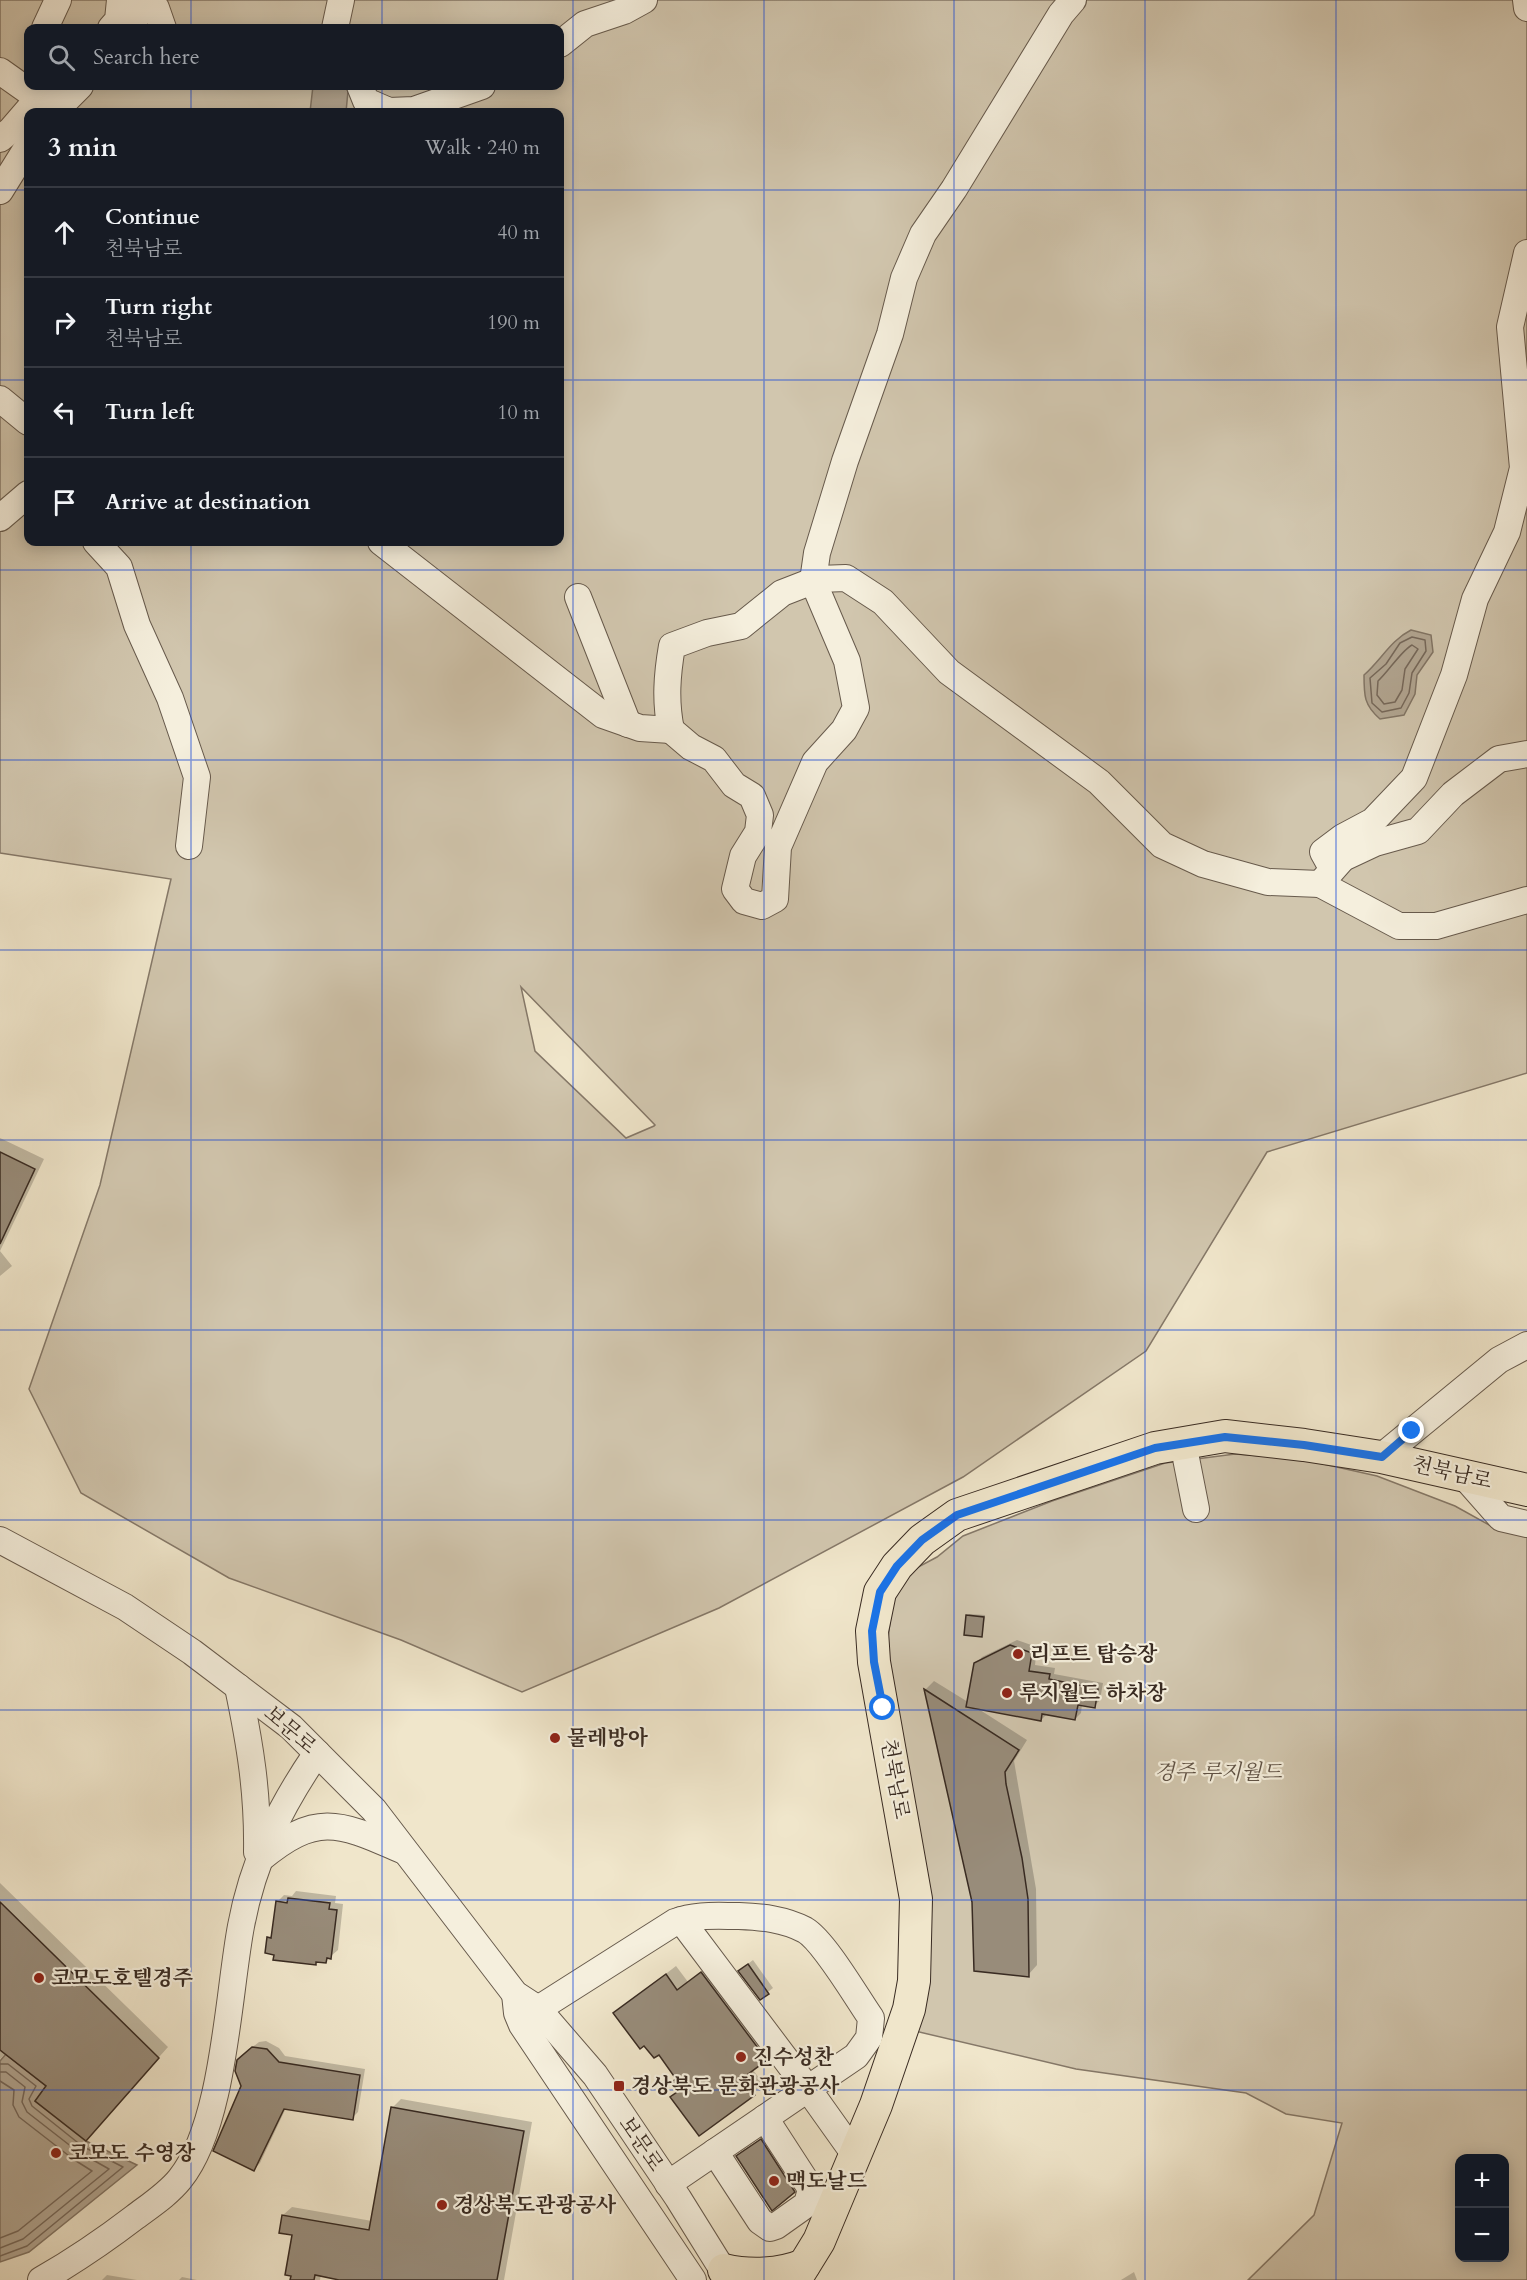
<!DOCTYPE html>
<meta charset="utf-8">
<style>
body{margin:0;font-family:Cardo,"Noto Serif KR",serif;background:#20242c;color:#f1f3f6}
.controls{position:absolute;right:18px;bottom:18px;display:grid;overflow:hidden;border-radius:12px;box-shadow:0 3px 15px #0003}
.controls button{width:54px;height:54px;display:grid;place-items:center;padding:0;border:0;border-bottom:2px solid #363941;background:#171b24;color:#f1f3f6;font:30px sans-serif}
.stop{position:absolute;width:18px;height:18px;margin:-14px;border:4px solid #1a73e8;border-radius:50%;background:#fff}
.stop.end{background:#1a73e8;border-color:#fff;box-shadow:0 2px 6px #0008}
.list{margin:0;padding:0;list-style:none}
h2{display:flex;justify-content:space-between;align-items:center;height:78px;margin:0;padding:0 24px;font-size:26px}
h2 small{font-size:20px;font-weight:400;color:#9ea1a6}
.list li{display:grid;grid-template-columns:39px 1fr auto;gap:18px;align-items:center;box-sizing:border-box;height:90px;padding:0 24px;border-top:2px solid #363941}
.list b{display:block;font-size:22px;white-space:nowrap}
.list p{margin:0;font-size:20px;white-space:nowrap;color:#9ea1a6}
.list em{font-size:20px;font-style:normal;color:#9ea1a6}
.icon{flex:none;width:33px;height:33px;fill:none;stroke:currentColor;stroke-width:2;stroke-linecap:round;stroke-linejoin:round}
.map{position:relative;flex:none;width:1527px;height:2280px;overflow:hidden}
.search{position:absolute;background:#171b24;box-shadow:0 3px 15px #0003;left:24px;top:24px;width:540px;height:66px;display:flex;align-items:center;gap:15px;box-sizing:border-box;padding:0 21px;border-radius:12px;color:#9ea1a6;font-size:22px}
.panel{position:absolute;background:#171b24;box-shadow:0 3px 15px #0003;left:24px;top:108px;width:540px;height:438px;border-radius:12px}
.map>svg:first-child{display:block}
.green{fill:#d1c6ae;stroke:#857868;stroke-width:1.5;fill-rule:evenodd}
.water{fill:#b2a692;stroke:#827565;stroke-width:1.5}
.shadow{fill:#0003}
.lines{fill:none;stroke-linecap:round;stroke-linejoin:round}
.shore{stroke:#76685a;stroke-width:1.5}
.building{fill:#988c7a;stroke:#392b22;stroke-width:1.5}
.minor-casing{stroke:#675a4c;stroke-width:28}
.major-casing{stroke:#392b22;stroke-width:34}
.minor{stroke:#f5efdd;stroke-width:26}
.major{stroke:#f0e6cb;stroke-width:32}
.route{stroke:#1a73e8;stroke-width:8}
.grid{fill:none;stroke:#1d4ed8;stroke-width:1.5;stroke-opacity:0.55}
.poi-dot{fill:#8f2418;stroke:#f5efdd;stroke-width:2}
.labels{text-anchor:middle;dominant-baseline:central;stroke-width:4.5;stroke-linejoin:round;paint-order:stroke}
.street-label{font-size:21px;fill:#392b22;stroke:#f5efdd}
.poi-label{font-size:21px;font-weight:bold;fill:#392b22;stroke:#f5efdd;text-anchor:start}
.park-label{font-size:21px;font-style:italic;fill:#5f5245;stroke:#f5efdd}
</style>
<div class="map">
<svg width="1527" height="2280" viewBox="0 0 1527 2280">
<rect width="100%" height="100%" fill="#f0e6cb"/>
<filter id="stains"><feTurbulence type="fractalNoise" baseFrequency=".00333" numOctaves="4"/><feColorMatrix values="0 0 0 0 .2 0 0 0 0 .09 0 0 0 0 .02 0 0 0 .5 -.17"/></filter>
<radialGradient id="worn" r=".72"><stop offset=".6" stop-color="#630" stop-opacity="0"/><stop offset="1" stop-color="#630" stop-opacity=".3"/></radialGradient>
<g class="green">
<path d="M0 0H1527V1073L1267 1152 1146 1351 963 1477 719 1608 522 1692 401 1640 229 1578 81 1493 29 1389 100 1185 171 879 0 853ZM28 28H560V86H28ZM28 112H560V542H28ZM521 987 655 1125 654 1126 626 1138 535 1051Z"/>
<path d="M1235 1454 1301 1459 1377 1476 1455 1506 1500 1531 1527 1511V2280H1248L1314 2215 1342 2123 1286 2114 1246 2093 1076 2069 915 2031 888 1638 893 1600 905 1574 937 1557 963 1536 1052 1501 1165 1463ZM1460 2158H1504V2258H1460Z"/>
</g>
<g class="water">
<polygon points="313,86 345,86 348,91 346,112 310,112"/>
<path d="M1411 630 1431 635 1433 652 1417 675 1415 694 1404 715 1380 719C1364 705 1364 696 1364 675 1381 660 1391 640 1411 630Z"/>
<polygon points="6,2054 46,2086 35,2101 86,2141 137,2165 29,2252 0,2262 0,2061"/>
</g>
<g class="shadow">
<polygon points="0,1138 44,1159 0,1251 12,1266 0,1276"/>
<polygon points="969,1614 985,1615 982,1635 968,1615"/>
<polygon points="1017,1640 1037,1647 1035,1665 1055,1668 1054,1674 1103,1683 1100,1700 1094,1706 1082,1704 1081,1713 1075,1719 1047,1714 1041,1720 977,1708 1027,1740 1014,1761 1036,1889 1037,1965 1028,1975 973,1902 925,1690 934,1681 968,1702 976,1664 982,1657"/>
<polygon points="0,1883 168,2047 95,2129 48,2086 6,2053 0,2059"/>
<polygon points="296,1891 336,1896 335,1903 343,1904 338,1950 325,1961 318,1960 315,1963 276,1953 269,1938 273,1933 277,1902 284,1895 292,1896"/>
<polygon points="753,1960 773,1988 760,1998 744,1967"/>
<polygon points="712,1964 776,2049 752,2069 764,2084 699,2134 679,2091 678,2078 659,2053 615,2013 676,1966 688,1982"/>
<polygon points="266,2041 279,2048 285,2056 365,2069 358,2112 352,2118 286,2108 260,2163 254,2169 243,2086 237,2077 241,2056 259,2042"/>
<polygon points="401,2099 532,2122 504,2280 347,2280 321,2275 320,2280 292,2280 294,2234 283,2215 292,2207 372,2221 392,2108"/>
<polygon points="768,2133 800,2186 772,2209 738,2156"/>
<polygon points="1134,2272 1137,2280 1121,2280"/>
<polygon points="107,2275 137,2280 102,2280"/>
<polygon points="182,2277 197,2280 179,2280"/>
</g>
<g class="lines">
<g class="shore">
<polygon points="1412,637 1425,640 1426,651 1412,673 1409,693 1401,708 1382,712 1372,703 1370,678 1386,664 1400,643"/>
<path d="M1412 645 1418 649 1405 669 1402 690 1395 702 1384 704 1377 695 1378 681C1388 672 1402 650 1412 645Z"/>
<polyline points="0,2064 8,2064 36,2086 29,2099 32,2106 82,2146 123,2167 27,2246 0,2256"/>
<polyline points="0,2072 6,2072 25,2087 22,2102 27,2112 77,2151 109,2169 23,2239 0,2248"/>
<polyline points="0,2081 14,2090 13,2105 19,2117 73,2159 92,2171 18,2231 0,2238"/>
</g>
</g>
<g class="building">
<polygon points="0,1152 35,1169 0,1244"/>
<polygon points="966,1615 984,1617 982,1637 964,1635"/>
<polygon points="1010,1645 1032,1653 1029,1671 1050,1674 1049,1679 1098,1689 1095,1708 1078,1705 1075,1720 1042,1714 1041,1721 966,1707 974,1663"/>
<polygon points="924,1689 1019,1750 1005,1772 1006,1784 1022,1858 1028,1899 1029,1977 974,1971 972,1902"/>
<polygon points="288,1898 330,1903 329,1909 337,1910 331,1959 327,1958 326,1963 316,1962 316,1965 273,1960 274,1955 265,1953 267,1937 271,1938 276,1901 287,1903"/>
<polygon points="0,1902 159,2058 86,2141 35,2101 46,2086 0,2050"/>
<polygon points="748,1964 769,1994 760,2000 738,1971"/>
<polygon points="701,1972 767,2060 743,2078 755,2095 699,2136 670,2097 677,2092 670,2083 676,2079 659,2055 654,2058 644,2046 640,2049 613,2013 666,1974 677,1990"/>
<polygon points="252,2047 267,2049 279,2062 360,2075 353,2120 284,2109 254,2171 213,2151 241,2086 235,2071 237,2060"/>
<polygon points="391,2107 524,2131 497,2280 339,2280 315,2275 314,2280 290,2280 291,2276 285,2275 292,2235 279,2233 282,2215 369,2230"/>
<polygon points="761,2139 795,2192 772,2211 736,2156"/>
</g>
<g class="lines">
<g class="minor-casing">
<g id="minor">
<polyline points="149,0 156,8 163,28"/>
<polyline points="1526,0 1527,8"/>
<polyline points="45,28 58,0"/>
<polyline points="111,28 118,20 120,0"/>
<polyline points="130,28 140,11 142,0"/>
<polyline points="335,28 341,0"/>
<polyline points="560,44 585,24 624,11 644,0"/>
<polyline points="0,71 38,98"/>
<polyline points="360,86 366,101 389,111 414,110 482,86"/>
<polyline points="54,112 80,86"/>
<polyline points="0,139 11,130 49,86"/>
<polyline points="0,191 28,146"/>
<polyline points="0,399 28,422"/>
<polyline points="0,518 28,494"/>
<polyline points="96,542 119,567 137,625 170,698 197,777 189,846"/>
<path d="M381 542 603 715 640 728 671 730C665 701 667 675 672 646L707 633 741 626 782 593 818 579 846 578 883 602 949 672 1099 782 1162 845 1203 864 1268 882 1320 884"/>
<polyline points="578,597 628,724"/>
<polyline points="671,730 691,747 714,759 734,785 752,796 760,815 758,832 743,856 735,889 744,901 762,906 775,899 778,847 815,762 844,730 856,708 847,661 813,581 817,553 845,461 890,334 904,278 923,234 954,189 1061,14 1073,0"/>
<polyline points="1527,754 1499,759 1453,794 1418,831 1375,843 1343,858 1320,884 1399,926 1436,926 1527,900"/>
<polyline points="1343,858 1328,861 1323,852 1343,837 1373,821 1414,778 1454,675 1475,599 1507,532 1523,468 1510,327 1527,253"/>
<polyline points="1183,1443 1196,1509"/>
<polyline points="1381,1457 1499,1360 1527,1345"/>
<polyline points="1463,1475 1501,1518 1527,1524"/>
<polyline points="0,1540 125,1607 192,1652 291,1727 374,1810 515,1994 538,2009 595,2075 678,2198 729,2280"/>
<path d="M238 1687C250 1744 258 1793 257 1852"/>
<path d="M260 1859C318 1811 339 1823 404 1851"/>
<polyline points="681,1920 808,2089 855,2155"/>
<polyline points="515,1994 517,2013 522,2025 693,2280"/>
<path d="M538 2009 675 1922C696 1914 717 1916 739 1916 762 1917 784 1919 805 1930 824 1941 857 1998 871 2018L869 2038 856 2056 668 2184"/>
<polyline points="715,2152 760,2221 770,2228 776,2226 807,2204 811,2189 765,2118"/>
<path d="M41 2280C74 2261 105 2240 135 2217 151 2205 168 2194 180 2179 224 2125 228 1995 241 1926 253 1861 280 1807 317 1753"/>
</g>
</g>
<g class="major-casing">
<g id="major">
<path d="M724 2270C749 2276 780 2275 804 2265"/>
<polyline points="795,2280 819,2241 876,2105 909,2009 914,1981 916,1899 874,1662 872,1631 880,1592 897,1566 922,1540 957,1515 1155,1448 1225,1436 1304,1445 1381,1457 1527,1490"/>
</g>
</g>
<use href="#minor" class="minor"/>
<use href="#major" class="major"/>
</g>
<g class="lines">
<polyline class="route" points="883,1708 874,1662 872,1631 880,1592 897,1566 922,1540 957,1515 1155,1448 1225,1437 1304,1445 1382,1457 1412,1431"/>
</g>
<path class="grid" d="M191 0V28M382 0V28M573 0V2280M764 0V2280M954 0V2280M1145 0V2280M1336 0V2280M191 86V112M382 86V112M0 190H28M560 190H1527M0 380H28M560 380H1527M191 542V2280M382 542V2280M0 570H1527M0 760H1527M0 950H1527M0 1140H1527M0 1330H1527M0 1520H1527M0 1710H1527M0 1900H1527M0 2090H1527"/>
<g class="poi-dot">
<circle cx="1018" cy="1654" r="6"/>
<circle cx="1007" cy="1693" r="6"/>
<circle cx="555" cy="1738" r="6"/>
<circle cx="39" cy="1978" r="6"/>
<circle cx="741" cy="2057" r="6"/>
<rect x="613" y="2080" width="12" height="12" rx="3"/>
<circle cx="56" cy="2153" r="6"/>
<circle cx="774" cy="2181" r="6"/>
<circle cx="442" cy="2205" r="6"/>
</g>
<g class="labels">
<g class="street-label">
<text transform="translate(1452 1473) rotate(13)">천북남로</text>
<text transform="translate(290 1730) rotate(41)">보문로</text>
<text transform="translate(895 1779) rotate(80)">천북남로</text>
<text transform="translate(641 2144) rotate(56)">보문로</text>
</g>
<g class="poi-label">
<text x="1030" y="1654">리프트 탑승장</text>
<text x="1019" y="1693">루지월드 하차장</text>
<text x="567" y="1738">물레방아</text>
<text x="51" y="1978">코모도호텔경주</text>
<text x="753" y="2057">진수성찬</text>
<text x="631" y="2086">경상북도 문화관광공사</text>
<text x="68" y="2153">코모도 수영장</text>
<text x="786" y="2181">맥도날드</text>
<text x="454" y="2205">경상북도관광공사</text>
</g>
<g class="park-label">
<text x="1218" y="1772">경주 루지월드</text>
</g>
</g>
<rect width="100%" height="100%" filter="url(#stains)"/>
<rect width="100%" height="100%" fill="url(#worn)"/>
</svg>
<div class="controls">
<button>+</button>
<button>−</button>
</div>
<div class="stop" style="left:883px;top:1708px"></div>
<div class="stop end" style="left:1412px;top:1431px"></div>
<div class="search"><svg class="icon" aria-label="search" viewBox="0 0 24 24"><circle cx="10" cy="10" r="6"/><path d="M15 15l6 6"/></svg>Search here</div>
<section class="panel">
<h2>3 min<small>Walk · 240 m</small></h2>
<ul class="list">
<li><svg class="icon" aria-label="ahead" viewBox="0 0 24 24"><path d="M12 20V5M6 11l6-6 6 6"/></svg><div><b>Continue</b><p>천북남로</p></div><em>40 m</em></li>
<li><svg class="icon" aria-label="right" viewBox="0 0 24 24"><path d="M7 20v-9h11M14 6l5 5-5 5"/></svg><div><b>Turn right</b><p>천북남로</p></div><em>190 m</em></li>
<li><svg class="icon" aria-label="left" viewBox="0 0 24 24"><path d="M17 20v-9H6M10 6l-5 5 5 5"/></svg><div><b>Turn left</b></div><em>10 m</em></li>
<li><svg class="icon" aria-label="arrive" viewBox="0 0 24 24"><path d="M6 21V4h12l-3 4 3 4H6"/></svg><div><b>Arrive at destination</b></div></li>
</ul>
</section>
</div>
